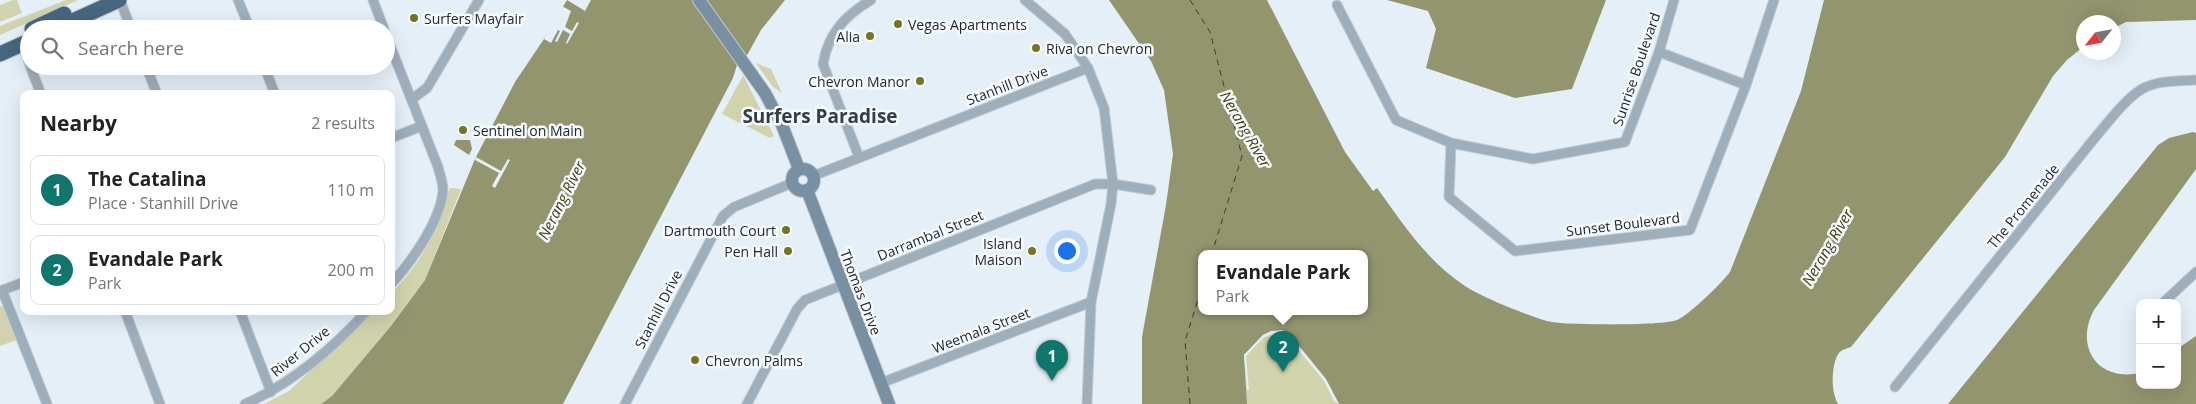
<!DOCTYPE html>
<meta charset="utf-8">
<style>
body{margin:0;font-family:"Open Sans",sans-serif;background:#f2f2f2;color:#222}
.controls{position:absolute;right:15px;bottom:15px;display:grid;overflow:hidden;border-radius:10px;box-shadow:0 5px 20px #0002}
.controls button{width:45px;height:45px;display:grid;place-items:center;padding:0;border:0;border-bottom:1px solid #e0e0e0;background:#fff;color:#222;font:25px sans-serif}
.compass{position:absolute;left:2076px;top:15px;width:45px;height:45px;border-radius:50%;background:#fff;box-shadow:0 5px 20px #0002;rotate:239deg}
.you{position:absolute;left:1066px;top:250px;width:18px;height:18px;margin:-12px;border:4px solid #fff;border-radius:50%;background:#1a73e8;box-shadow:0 0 0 8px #1a73e833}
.badge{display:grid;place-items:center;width:32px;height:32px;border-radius:50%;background:#0f766e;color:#fff;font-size:16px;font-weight:700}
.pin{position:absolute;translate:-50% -41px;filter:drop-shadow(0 1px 2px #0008)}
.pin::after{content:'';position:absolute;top:26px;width:18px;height:15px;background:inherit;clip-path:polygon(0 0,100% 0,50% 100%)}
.popup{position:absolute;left:1198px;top:250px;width:170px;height:65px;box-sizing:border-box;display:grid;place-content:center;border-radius:10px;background:#fff;filter:drop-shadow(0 1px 4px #0005);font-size:16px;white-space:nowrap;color:#767676}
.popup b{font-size:19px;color:#222}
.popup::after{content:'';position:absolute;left:50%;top:100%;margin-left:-10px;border:10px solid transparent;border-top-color:#fff}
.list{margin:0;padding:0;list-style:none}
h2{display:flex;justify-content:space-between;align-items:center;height:65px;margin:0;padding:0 20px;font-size:21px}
h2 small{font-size:16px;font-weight:400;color:#767676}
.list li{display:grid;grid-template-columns:32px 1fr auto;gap:15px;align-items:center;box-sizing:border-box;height:70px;margin:0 10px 10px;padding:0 10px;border:1px solid #e0e0e0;border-radius:10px}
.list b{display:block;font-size:19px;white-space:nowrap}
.list p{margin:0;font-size:16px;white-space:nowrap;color:#767676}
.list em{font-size:16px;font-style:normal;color:#767676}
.icon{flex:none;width:28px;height:28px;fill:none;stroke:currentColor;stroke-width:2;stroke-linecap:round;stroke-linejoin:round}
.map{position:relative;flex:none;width:2196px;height:404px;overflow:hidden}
.search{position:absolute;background:#fff;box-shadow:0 5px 20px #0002;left:20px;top:20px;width:375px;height:55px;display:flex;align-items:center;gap:12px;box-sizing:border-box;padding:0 18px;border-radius:28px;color:#767676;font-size:19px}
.panel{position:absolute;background:#fff;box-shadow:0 5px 20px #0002;left:20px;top:90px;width:375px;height:225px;border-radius:10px}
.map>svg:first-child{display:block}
.green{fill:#d0d3ac}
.water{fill:#92956e;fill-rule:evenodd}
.pier{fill:#e4eff8}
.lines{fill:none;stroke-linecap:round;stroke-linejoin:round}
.ferry{stroke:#404211;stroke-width:1;stroke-dasharray:6 5;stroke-linecap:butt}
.street-casing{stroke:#c1cbd3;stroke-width:11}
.secondary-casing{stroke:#c1cbd3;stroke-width:14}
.highway-casing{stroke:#c1cbd3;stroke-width:17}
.street{stroke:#9faebb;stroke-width:9}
.secondary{stroke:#7990a2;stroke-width:12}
.highway{stroke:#46677f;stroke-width:15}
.poi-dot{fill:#73761d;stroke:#f7fbff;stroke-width:2}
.labels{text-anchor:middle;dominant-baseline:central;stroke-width:5;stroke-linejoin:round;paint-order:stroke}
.poi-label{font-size:14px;fill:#24282c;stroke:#f7fbff;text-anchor:start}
.street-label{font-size:14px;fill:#24282c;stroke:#f7fbff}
.water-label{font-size:15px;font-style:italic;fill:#404211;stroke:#f7fbff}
.district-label{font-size:19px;font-weight:bold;fill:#343e45;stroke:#f7fbff}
</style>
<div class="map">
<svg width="2196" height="404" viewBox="0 0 2196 404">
<rect width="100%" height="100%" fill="#e4eff8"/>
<g class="green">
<polygon points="13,0 17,0 22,13 0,22 0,5"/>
<polygon points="66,0 78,0 0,35 0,26"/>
<polygon points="756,63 771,69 782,93 773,87"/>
<polygon points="742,73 774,136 770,138 722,114 743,76"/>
<path d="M450 188 461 189 425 280 391 326 332 396 321 404H264L289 391 374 311H391V294C424 259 436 233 450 188Z"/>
<polygon points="0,306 3,307 16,340 0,346"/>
<polygon points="1282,330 1326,379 1339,404 1247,404 1244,355 1263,335"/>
</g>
<g class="water">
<polygon points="567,0 585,11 591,0 785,0 761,30 740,68 737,65 733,78 563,404 321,404 332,396 391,326 425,280 475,159 515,82 544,39"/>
<path d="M1109 0H1267L1345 152 1373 191 1377 188C1403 224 1427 261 1465 286 1479 296 1535 319 1552 322 1569 325 1663 326 1677 320 1689 315 1722 283 1730 272L1801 91 1824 0H2196V20L2126 22 2114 28V22H2084L2083 47 2067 60 2053 76 2005 157 1851 347C1845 349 1840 350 1837 356 1831 369 1831 392 1838 404H1339L1326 380 1290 335 1282 330 1263 335 1244 355 1247 404H1142V337L1166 205 1173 154 1164 90 1151 61ZM1202 253H1364V311H1202Z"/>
<polygon points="1387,0 1606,0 1572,89 1515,98 1426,68 1436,29 1428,11"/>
<path d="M2193 132 2196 133V169L2094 310C2074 347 2098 382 2140 373V385H2177V349L2196 336V404H1948L2158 145 2169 138Z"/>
<polygon points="456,140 470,140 472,149 469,155 454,145"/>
</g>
<g class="pier">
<polygon points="562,6 571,11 565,27 572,31 577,22 579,23 567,44 566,43 570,34 563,30 557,42 555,41 560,31 558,30 551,43 544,39"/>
<polygon points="476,157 501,171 508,159 510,160 495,188 492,186 499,173 475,160"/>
<polygon points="1282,330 1290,335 1326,379 1339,404 1334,401 1324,381 1288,337 1282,332 1264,337 1246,356 1249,390 1247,390 1244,355 1263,335 1271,331"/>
</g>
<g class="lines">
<g class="ferry">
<polyline points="1190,0 1210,32 1242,156 1212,253"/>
<polyline points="1190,404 1185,341 1202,287"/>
</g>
<g class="street-casing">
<g id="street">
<polyline points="120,0 131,29"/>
<polyline points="238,0 250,29"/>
<polyline points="373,0 384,29"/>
<polyline points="1025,0 1065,34 1088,68"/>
<polyline points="1337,5 1396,120 1451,143 1533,159 1625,142 1659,52 1674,0"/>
<path d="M386 35 438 167C440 175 443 182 443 190 441 220 411 263 391 284"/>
<polyline points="22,44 29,62"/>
<polyline points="1659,52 1746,85"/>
<polyline points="30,66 41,94"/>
<polyline points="146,66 157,94"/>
<polyline points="264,66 275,94"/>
<polyline points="412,99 427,88 479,0"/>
<polyline points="391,138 422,126"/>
<polyline points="1451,143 1449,197 1515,251 1690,230 1746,85 1774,0"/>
<path d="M859 157 823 64C828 33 846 15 871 0"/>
<polyline points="813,176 1088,68 1104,108 1113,184 1111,204 1091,302 1087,404"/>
<polyline points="2,290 47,404"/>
<polyline points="0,291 24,282"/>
<polyline points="2163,303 2196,272"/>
<polyline points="125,311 160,404"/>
<polyline points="240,311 271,392"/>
<polyline points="881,383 1091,302"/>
<path d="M1895 387 2093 140C2106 125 2125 99 2142 89 2158 80 2179 81 2196 80"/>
<path d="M245 404C291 384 333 348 367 311"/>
<polyline points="625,404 723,216 734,207 792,183"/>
<polyline points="747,404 797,309 805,300 1095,184 1113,184 1151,190"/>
</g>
</g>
<g class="secondary-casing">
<g id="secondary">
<polyline points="699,0 765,93 782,125 799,169"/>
<circle cx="803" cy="180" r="11"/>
<polyline points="807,190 889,404"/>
</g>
</g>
<g class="highway-casing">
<g id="highway">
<polyline points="32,29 64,14"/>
<polyline points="55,29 119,0"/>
<polyline points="0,54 29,41"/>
</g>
</g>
<use href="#street" class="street"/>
<use href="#secondary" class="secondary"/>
<use href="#highway" class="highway"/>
</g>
<g class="poi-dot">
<circle cx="414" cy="18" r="5"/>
<circle cx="898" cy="24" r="5"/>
<circle cx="870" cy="36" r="5"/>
<circle cx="1036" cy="48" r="5"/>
<circle cx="920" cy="81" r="5"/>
<circle cx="463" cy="130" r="5"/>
<circle cx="786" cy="230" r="5"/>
<circle cx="788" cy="251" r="5"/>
<circle cx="1032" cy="251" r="5"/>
<circle cx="695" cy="360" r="5"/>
</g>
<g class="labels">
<g class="poi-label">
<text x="424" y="18">Surfers Mayfair</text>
<text x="908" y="24">Vegas Apartments</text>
<text x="860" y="36" text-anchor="end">Alia</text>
<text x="1046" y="48">Riva on Chevron</text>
<text x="910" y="81" text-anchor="end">Chevron Manor</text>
<text x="473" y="130">Sentinel on Main</text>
<text x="776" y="230" text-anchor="end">Dartmouth Court</text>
<text x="1022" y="243" text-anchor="end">Island<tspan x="1022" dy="16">Maison</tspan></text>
<text x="778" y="251" text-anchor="end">Pen Hall</text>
<text x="705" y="360">Chevron Palms</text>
</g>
<g class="street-label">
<text transform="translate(1636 69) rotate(-71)">Sunrise Boulevard</text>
<text transform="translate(1007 85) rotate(-21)">Stanhill Drive</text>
<text transform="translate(2023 206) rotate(-51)">The Promenade</text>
<text transform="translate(1623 224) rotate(-7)">Sunset Boulevard</text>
<text transform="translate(930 235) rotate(-22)">Darrambal Street</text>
<text transform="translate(861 292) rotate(69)">Thomas Drive</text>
<text transform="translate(658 309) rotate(-63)">Stanhill Drive</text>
<text transform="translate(981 330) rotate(-21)">Weemala Street</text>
<text transform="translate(300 351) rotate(-39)">River Drive</text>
</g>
<g class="water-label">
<text transform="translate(1246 129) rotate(60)">Nerang River</text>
<text transform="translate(561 200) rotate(-63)">Nerang River</text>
<text transform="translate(1827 247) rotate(-60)">Nerang River</text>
</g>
<g class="district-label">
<text x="820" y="116">Surfers Paradise</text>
</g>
</g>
</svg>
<div class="controls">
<button>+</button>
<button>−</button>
</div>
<svg class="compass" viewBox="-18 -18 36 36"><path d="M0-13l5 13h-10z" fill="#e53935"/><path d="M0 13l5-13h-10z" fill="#767676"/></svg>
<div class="you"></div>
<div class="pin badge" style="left:1052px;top:381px">1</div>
<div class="pin badge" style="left:1283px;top:372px">2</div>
<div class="popup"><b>Evandale Park</b>Park</div>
<div class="search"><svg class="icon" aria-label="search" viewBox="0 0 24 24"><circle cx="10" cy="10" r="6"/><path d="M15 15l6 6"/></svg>Search here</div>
<section class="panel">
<h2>Nearby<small>2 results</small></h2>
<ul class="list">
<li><span class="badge">1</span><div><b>The Catalina</b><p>Place · Stanhill Drive</p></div><em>110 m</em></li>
<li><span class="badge">2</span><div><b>Evandale Park</b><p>Park</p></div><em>200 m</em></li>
</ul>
</section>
</div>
